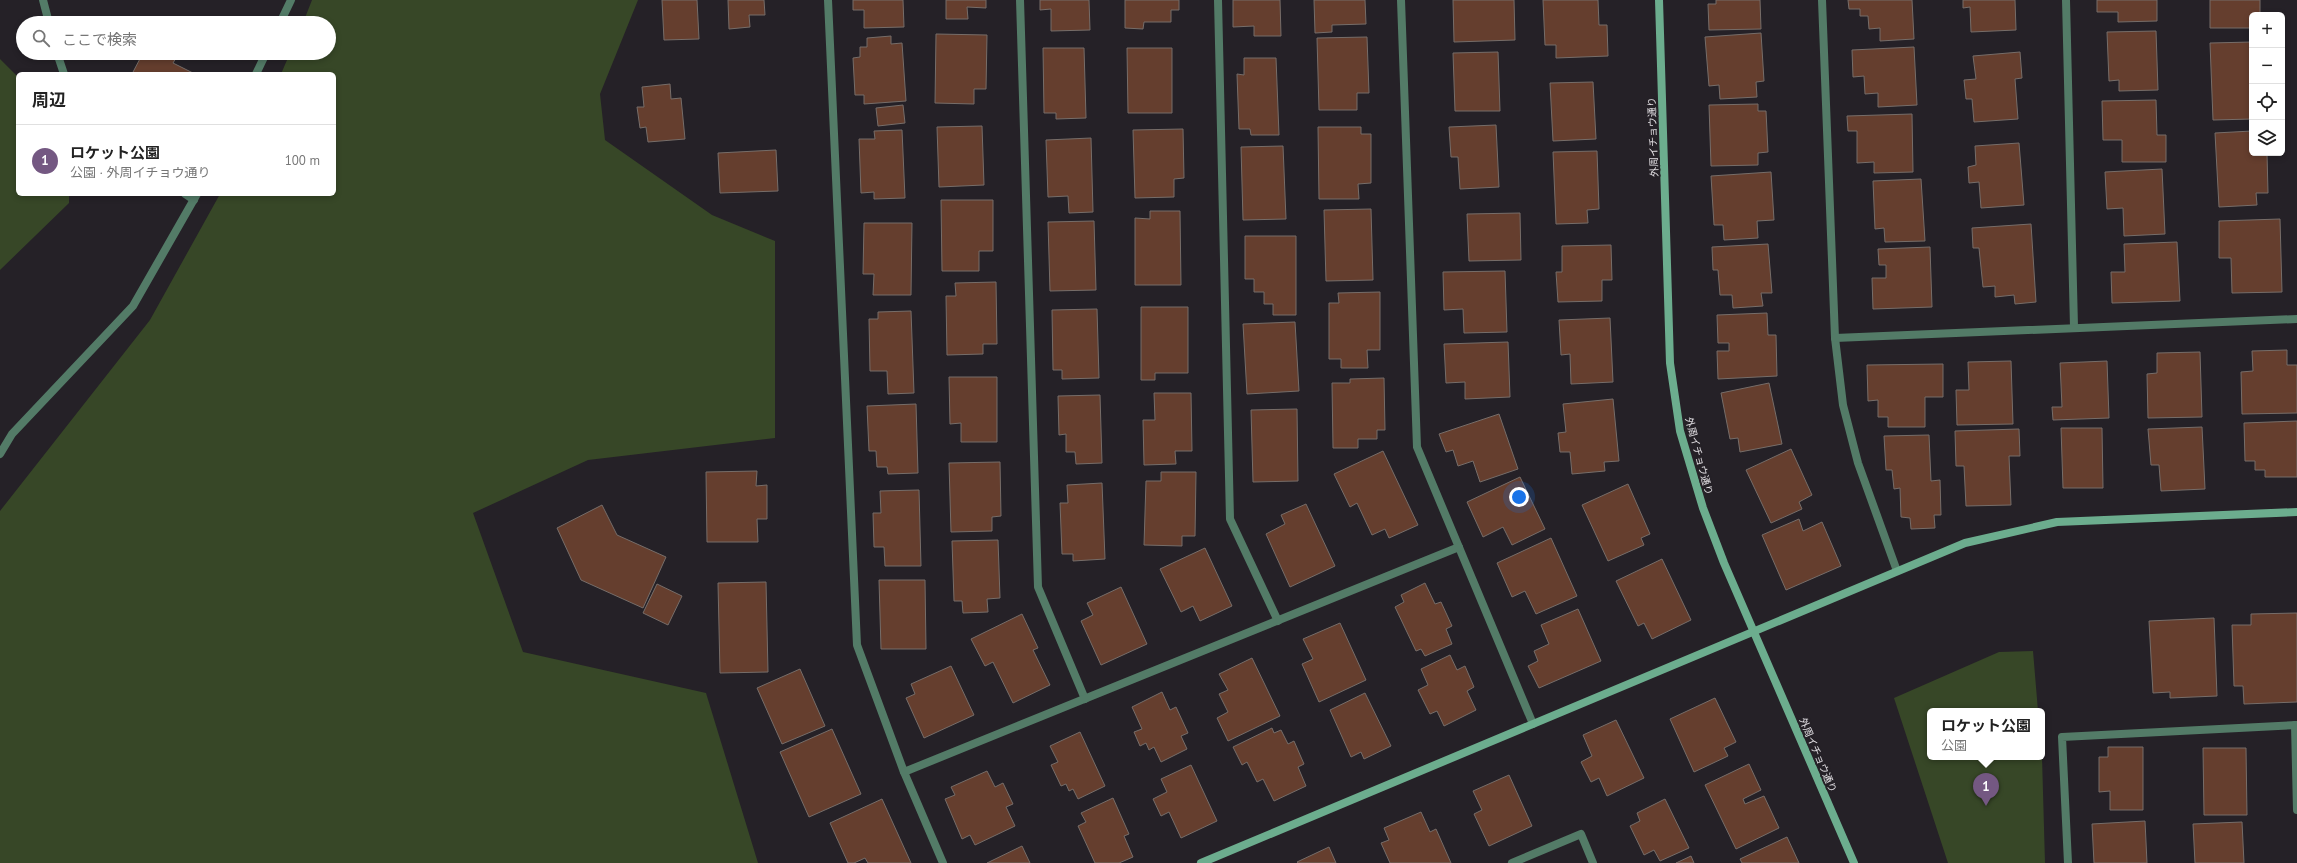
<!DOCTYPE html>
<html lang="ja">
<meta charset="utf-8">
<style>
body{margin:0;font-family:"PT Sans","Noto Sans JP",sans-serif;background:#f6f6f6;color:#222}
.controls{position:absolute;right:12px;top:12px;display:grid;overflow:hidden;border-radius:6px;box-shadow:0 2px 6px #0003}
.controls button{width:36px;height:36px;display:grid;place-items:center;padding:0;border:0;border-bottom:1px solid #e0e0e0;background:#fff;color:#222;font:20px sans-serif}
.you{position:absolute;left:1519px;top:497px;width:14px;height:14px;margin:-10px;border:3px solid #fff;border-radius:50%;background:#1a73e8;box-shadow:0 0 0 6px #1a73e833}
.badge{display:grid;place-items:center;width:26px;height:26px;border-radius:50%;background:#745882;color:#fff;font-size:13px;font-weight:700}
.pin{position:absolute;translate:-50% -33px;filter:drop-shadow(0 1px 2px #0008)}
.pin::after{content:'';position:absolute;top:21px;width:14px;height:12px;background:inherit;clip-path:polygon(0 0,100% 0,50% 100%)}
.popup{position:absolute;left:1927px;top:708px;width:118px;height:52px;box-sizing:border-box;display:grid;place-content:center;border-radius:6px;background:#fff;filter:drop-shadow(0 1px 3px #0005);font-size:13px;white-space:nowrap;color:#767676}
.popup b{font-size:15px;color:#222}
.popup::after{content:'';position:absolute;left:50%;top:100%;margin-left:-8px;border:8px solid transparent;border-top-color:#fff}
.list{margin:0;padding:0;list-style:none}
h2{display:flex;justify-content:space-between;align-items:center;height:52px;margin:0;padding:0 16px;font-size:17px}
h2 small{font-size:13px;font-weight:400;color:#767676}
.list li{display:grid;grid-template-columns:26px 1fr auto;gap:12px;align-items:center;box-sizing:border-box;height:72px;padding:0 16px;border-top:1px solid #e0e0e0}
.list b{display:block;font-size:15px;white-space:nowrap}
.list p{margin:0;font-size:13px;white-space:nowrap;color:#767676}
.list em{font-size:13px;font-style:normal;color:#767676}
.icon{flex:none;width:22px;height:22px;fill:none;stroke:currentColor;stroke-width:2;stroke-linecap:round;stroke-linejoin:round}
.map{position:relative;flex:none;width:2297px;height:863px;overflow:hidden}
.search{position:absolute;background:#fff;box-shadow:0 2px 6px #0003;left:16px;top:16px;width:320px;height:44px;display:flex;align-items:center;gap:10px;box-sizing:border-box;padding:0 14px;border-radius:22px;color:#767676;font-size:15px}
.panel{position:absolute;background:#fff;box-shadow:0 2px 6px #0003;left:16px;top:72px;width:320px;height:124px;border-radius:6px}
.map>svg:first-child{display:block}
.green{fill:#374727}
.building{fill:#653e2e;stroke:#766d69}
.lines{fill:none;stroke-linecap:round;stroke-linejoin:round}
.lane{stroke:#537b67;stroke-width:8}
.street{stroke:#537b67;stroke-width:8}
.secondary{stroke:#6cad8e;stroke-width:8}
.labels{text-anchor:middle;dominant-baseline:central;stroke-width:4;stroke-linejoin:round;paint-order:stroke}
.street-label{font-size:10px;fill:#e3e0e4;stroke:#252127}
</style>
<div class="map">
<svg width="2297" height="863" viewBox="0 0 2297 863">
<rect width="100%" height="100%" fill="#252127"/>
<g class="green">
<polygon points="312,0 638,0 600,94 605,140 712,215 775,241 775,438 588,460 473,513 523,652 706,693 758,863 0,863 0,511 150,320 220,194 334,194 334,74 281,74 290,53 329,53 329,23 303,23"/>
<polygon points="0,59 18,77 18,194 69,194 69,203 0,270"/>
<polygon points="2033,651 2038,711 1930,711 1930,757 2042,757 2045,863 1948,863 1894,698 1999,652"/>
</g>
<g class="building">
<polygon points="662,0 697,0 699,39 664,40"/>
<polygon points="728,0 764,0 765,15 749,15 750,27 729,29"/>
<polygon points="853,0 903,0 904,27 864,28 864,10 853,10"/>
<polygon points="946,0 986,0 986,8 967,7 968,19 946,19"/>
<polygon points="1040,0 1089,0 1090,30 1051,31 1051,9 1040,10"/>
<polygon points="1125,0 1179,0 1179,10 1171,10 1171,22 1144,22 1143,29 1125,28"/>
<polygon points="1233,0 1280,0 1281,36 1254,36 1254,26 1233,27"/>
<polygon points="1314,0 1365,0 1366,24 1332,25 1332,32 1315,33"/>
<polygon points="1453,0 1514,0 1515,40 1454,42"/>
<polygon points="1543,0 1598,0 1599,25 1607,25 1608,56 1556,58 1556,45 1545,45"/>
<polygon points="1716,0 1760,0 1761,29 1709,30 1708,4 1716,4"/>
<polygon points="1848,0 1912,0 1914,39 1880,41 1880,28 1869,29 1868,16 1860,16 1860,9 1849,9"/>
<polygon points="1963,0 2015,0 2016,30 1971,32 1970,7 1963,8"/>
<polygon points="2097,0 2157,0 2157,21 2118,22 2118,12 2097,12"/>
<polygon points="2210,0 2260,0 2260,15 2250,15 2250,28 2210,28"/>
<polygon points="2156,31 2158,90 2119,91 2119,80 2109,81 2107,32"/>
<polygon points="1761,33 1764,81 1756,82 1757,97 1720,99 1719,85 1709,86 1705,37"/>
<polygon points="936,34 987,35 986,89 974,89 974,104 935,103"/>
<polygon points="891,36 891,44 902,43 906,101 864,104 864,95 855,95 853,58 860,57 860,47 867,47 867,38"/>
<polygon points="1367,37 1369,93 1357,93 1357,110 1319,110 1317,38"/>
<polygon points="2252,42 2252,119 2213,120 2210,43"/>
<polygon points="1914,47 1917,105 1878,107 1878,93 1865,94 1864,76 1853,77 1852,50"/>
<polygon points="1043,48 1084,48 1086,118 1056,119 1056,113 1044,113"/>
<polygon points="1127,48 1172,48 1172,113 1128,113"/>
<polygon points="1498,52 1500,111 1455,111 1453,53"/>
<polygon points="2020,52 2022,78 2015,79 2018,119 1974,122 1972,99 1966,99 1964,80 1976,79 1973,56"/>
<polygon points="143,53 172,53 177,56 173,63 195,74 132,74"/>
<polygon points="1244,58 1276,58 1279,135 1251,135 1250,129 1239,129 1237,74 1244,75"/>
<polygon points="1593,82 1596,139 1553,141 1550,83"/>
<polygon points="670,84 671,99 681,98 685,139 648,142 646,127 640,128 637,107 644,107 642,87"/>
<polygon points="2156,100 2157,135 2166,135 2166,162 2122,162 2122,140 2103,140 2102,101"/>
<polygon points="1758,104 1758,111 1766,111 1768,152 1758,153 1758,165 1711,166 1709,105"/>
<polygon points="903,105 905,123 878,126 876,108"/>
<polygon points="1912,114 1913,172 1874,173 1874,162 1857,163 1857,131 1848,131 1847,116"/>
<polygon points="1496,125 1499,187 1460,189 1458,157 1451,157 1449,127"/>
<polygon points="982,126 984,185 939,187 937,127"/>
<polygon points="1318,127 1361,127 1361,134 1371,134 1371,183 1358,184 1359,199 1319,199"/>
<polygon points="1183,129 1184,178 1174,179 1174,197 1135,198 1133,130"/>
<polygon points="902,130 905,198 874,199 874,192 861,193 859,139 875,139 874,131"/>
<polygon points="2252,131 2252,153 2267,153 2268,193 2256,193 2257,205 2219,207 2215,133"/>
<polygon points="1091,138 1093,212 1069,213 1068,196 1048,197 1046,140"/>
<polygon points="2019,143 2024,205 1981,208 1979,182 1969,183 1968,167 1976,165 1975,146"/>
<polygon points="1283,146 1286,219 1243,220 1241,147"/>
<polygon points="776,150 778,191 720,193 718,153"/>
<polygon points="1597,151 1599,209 1587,210 1588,223 1556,224 1553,152"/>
<polygon points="2162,169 2165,234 2124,236 2123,208 2107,209 2105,172"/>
<polygon points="1771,172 1774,220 1757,221 1758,238 1724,240 1723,225 1714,225 1711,176"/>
<polygon points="1921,179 1925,241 1885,242 1884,228 1875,229 1873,181"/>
<polygon points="941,200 993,200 993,251 979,251 979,271 942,271"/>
<polygon points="1371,209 1373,280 1326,281 1324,210"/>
<polygon points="1150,211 1180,211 1181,285 1135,285 1135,218 1150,219"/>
<polygon points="1520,213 1521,260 1469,261 1467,214"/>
<polygon points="2280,219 2282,292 2232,293 2231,258 2219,258 2219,221"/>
<polygon points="1094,221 1096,290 1050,291 1048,222"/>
<polygon points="864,223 912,223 911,295 873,295 874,274 863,274"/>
<polygon points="2031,224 2036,302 2015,304 2014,295 1995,297 1995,286 1983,287 1979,248 1973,248 1972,228"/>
<polygon points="1245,236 1296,236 1296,315 1273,315 1273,304 1264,304 1264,292 1254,292 1254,279 1245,279"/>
<polygon points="2177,242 2180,301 2112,303 2111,272 2125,272 2124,244"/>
<polygon points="1768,244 1772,293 1761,293 1763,306 1733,308 1732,295 1720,295 1718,270 1713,270 1712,247"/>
<polygon points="1611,245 1612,280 1602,280 1602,301 1558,302 1556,272 1562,272 1562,246"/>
<polygon points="1930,247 1932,307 1873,309 1872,278 1886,278 1886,265 1879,265 1878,249"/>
<polygon points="1505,271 1507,332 1464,333 1463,309 1444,310 1443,272"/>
<polygon points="996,282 997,344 983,344 983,354 947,355 946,296 956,296 955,283"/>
<polygon points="1380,292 1380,350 1367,350 1368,368 1341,368 1341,359 1329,359 1329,303 1339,303 1338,293"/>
<polygon points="1141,307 1188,307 1188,373 1155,373 1155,380 1141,380"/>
<polygon points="1097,309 1099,378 1062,379 1062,370 1053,370 1052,310"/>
<polygon points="911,311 914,393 888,394 887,371 870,371 869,319 878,319 878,312"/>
<polygon points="1767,313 1768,335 1776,335 1777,376 1718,379 1717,351 1729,351 1729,343 1718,343 1717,315"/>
<polygon points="1610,318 1613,382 1571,384 1570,354 1561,355 1559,320"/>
<polygon points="1295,322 1299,391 1247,394 1243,324"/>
<polygon points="1508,342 1510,397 1465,399 1465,382 1446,383 1444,344"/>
<polygon points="2287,350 2287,365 2297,365 2297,413 2242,414 2241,372 2253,371 2252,351"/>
<polygon points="2200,352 2202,417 2148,418 2147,374 2157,373 2157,353"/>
<polygon points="2011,361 2013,424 1957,425 1956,390 1969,390 1968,362"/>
<polygon points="2107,361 2109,418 2053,420 2052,407 2062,407 2060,363"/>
<polygon points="1943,364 1943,397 1925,397 1925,427 1888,427 1888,417 1878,417 1878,400 1868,401 1867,365"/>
<polygon points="949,377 997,377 997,442 961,442 961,423 950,424"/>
<polygon points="1384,378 1385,430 1377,430 1377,439 1358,439 1358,448 1333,448 1332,383 1350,383 1350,379"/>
<polygon points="1769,383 1782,444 1740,452 1738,438 1730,439 1721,393"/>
<polygon points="1154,393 1191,393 1192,451 1175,451 1176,464 1144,465 1143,420 1155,420"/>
<polygon points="1100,395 1102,463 1076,464 1075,452 1066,452 1066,434 1059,435 1058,396"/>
<polygon points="1613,399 1619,461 1604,462 1605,471 1572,474 1570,452 1560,452 1558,433 1566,432 1563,404"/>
<polygon points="916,404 918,473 888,474 887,467 877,467 876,451 869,451 867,406"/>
<polygon points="1297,409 1298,481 1253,482 1251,410"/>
<polygon points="1499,414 1518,469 1480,482 1473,461 1458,466 1453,450 1446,452 1439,434"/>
<polygon points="2297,421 2297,477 2265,477 2265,470 2255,470 2255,461 2245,461 2244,423"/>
<polygon points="2202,427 2205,489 2161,491 2159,465 2151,465 2148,429"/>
<polygon points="2061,428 2102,428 2103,488 2063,488"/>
<polygon points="2019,429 2020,456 2009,456 2011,505 1966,506 1964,466 1956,466 1955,431"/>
<polygon points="1929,435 1931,481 1940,480 1941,515 1934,515 1935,528 1911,529 1910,518 1901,517 1900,488 1894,489 1892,470 1886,470 1884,436"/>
<polygon points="1791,449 1812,495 1799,502 1802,509 1771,523 1746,470"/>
<polygon points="1383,451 1418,525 1389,538 1385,529 1372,535 1357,503 1350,507 1334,474"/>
<polygon points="1000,462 1001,516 992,517 992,531 951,532 949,463"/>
<polygon points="757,471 756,486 767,485 767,519 757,519 758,542 707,542 706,472"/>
<polygon points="1161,472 1196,472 1195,536 1182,536 1182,546 1144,545 1146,481 1161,481"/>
<polygon points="1520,477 1545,529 1512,545 1503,527 1483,537 1467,502"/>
<polygon points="1102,483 1105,559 1073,561 1073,554 1062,554 1060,503 1068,503 1067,485"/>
<polygon points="1628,484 1650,534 1641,538 1644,545 1608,561 1582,505"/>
<polygon points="919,490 921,566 885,566 884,547 874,547 873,513 881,513 880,491"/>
<polygon points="1306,504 1335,566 1290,587 1266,534 1285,524 1281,515"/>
<polygon points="602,505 617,535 666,557 643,608 581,580 557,528"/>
<polygon points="1799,519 1803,531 1822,522 1841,566 1786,590 1762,535"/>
<polygon points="1551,538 1577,596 1536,614 1525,591 1512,597 1497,563"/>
<polygon points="998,540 1000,598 987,599 988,612 963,613 962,601 954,601 952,541"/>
<polygon points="1205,548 1232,606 1200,621 1193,606 1181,612 1160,569"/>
<polygon points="1662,559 1691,620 1652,639 1644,623 1638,626 1616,581"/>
<polygon points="879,580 925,580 926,649 881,649"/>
<polygon points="766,582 768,672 720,673 718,583"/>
<polygon points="1425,583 1435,604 1441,602 1452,626 1446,629 1452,644 1425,656 1421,649 1416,651 1395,607 1404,602 1401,595"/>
<polygon points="657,584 682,596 668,625 643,613"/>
<polygon points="1121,587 1147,644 1101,665 1081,621 1093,615 1087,603"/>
<polygon points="1578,609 1601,661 1539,688 1528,666 1538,661 1534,651 1549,644 1541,625"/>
<polygon points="2297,613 2297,702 2244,704 2243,686 2234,686 2232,625 2251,625 2251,614"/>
<polygon points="1022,614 1038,648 1033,650 1050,685 1013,703 993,662 985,666 971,639"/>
<polygon points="2214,618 2217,696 2170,698 2170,692 2153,693 2149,621"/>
<polygon points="1340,623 1366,680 1319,702 1302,664 1313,659 1303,639"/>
<polygon points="1450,655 1457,670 1465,666 1474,687 1467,691 1476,710 1444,726 1437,711 1430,714 1418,690 1428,685 1421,669"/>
<polygon points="1252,658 1280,716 1228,741 1217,718 1228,712 1219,694 1228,690 1219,674"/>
<polygon points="951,666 974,715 924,738 906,698 915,694 911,684"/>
<polygon points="800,669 825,726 782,744 757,688"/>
<polygon points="1162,692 1170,710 1176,707 1188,733 1181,736 1187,749 1161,762 1154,747 1149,750 1146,743 1140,746 1134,732 1142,729 1132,707"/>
<polygon points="1365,693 1391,746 1364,759 1361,752 1351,757 1330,710"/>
<polygon points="1715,698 1736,742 1724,748 1728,756 1694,772 1670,719"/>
<polygon points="1616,720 1644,778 1607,796 1599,778 1591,782 1581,762 1592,756 1583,735"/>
<polygon points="1272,728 1274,733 1281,730 1288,744 1294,741 1304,764 1298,767 1306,786 1274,801 1263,779 1257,782 1247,762 1242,765 1233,747"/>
<polygon points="832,729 861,794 809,817 780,752"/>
<polygon points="1080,732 1105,786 1078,799 1073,789 1069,791 1066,784 1061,786 1051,765 1058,762 1050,746"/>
<polygon points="2108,747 2143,747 2143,810 2110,810 2110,791 2099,792 2099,757 2108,757"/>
<polygon points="2203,748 2246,748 2247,815 2204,815"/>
<polygon points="1749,764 1761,790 1743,799 1745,804 1764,796 1779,828 1736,849 1705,785"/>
<polygon points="1191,765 1217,821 1181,838 1169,812 1161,816 1153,799 1167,792 1161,779"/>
<polygon points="987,771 995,787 1003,783 1013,804 1006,807 1015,826 975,845 970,835 962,839 945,799 955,795 951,787"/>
<polygon points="1509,775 1532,826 1489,846 1474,814 1482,810 1473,791"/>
<polygon points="1113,798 1129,834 1124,836 1133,857 1119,863 1095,863 1078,826 1086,822 1081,813"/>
<polygon points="882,799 911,863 868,863 865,858 854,863 848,863 830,823"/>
<polygon points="1665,799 1689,848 1660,861 1654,850 1644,855 1630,826 1640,821 1637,813"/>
<polygon points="1421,812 1430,832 1436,829 1451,863 1390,863 1381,843 1389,840 1384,828"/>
<polygon points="2145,821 2147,863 2094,863 2092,824"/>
<polygon points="2242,822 2244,863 2195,863 2193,824"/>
<polygon points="1787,837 1799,863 1742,863 1740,859"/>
<polygon points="1022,846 1030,863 987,863"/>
<polygon points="1329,847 1336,863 1298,863 1297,862"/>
<polygon points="1691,856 1694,863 1676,863"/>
</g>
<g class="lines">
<g class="lane">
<polyline points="43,0 49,23"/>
<polyline points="57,53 64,74"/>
<polyline points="185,194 194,200"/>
</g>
<g class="street">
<polyline points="828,0 857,645 904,772 943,863"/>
<polyline points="1020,0 1038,587 1085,699"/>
<polyline points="1218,0 1230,519 1278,621"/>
<polyline points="1401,0 1417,447 1533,724"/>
<polyline points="1822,0 1835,338 1843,405 1858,463 1897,571"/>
<polyline points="2066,0 2074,327"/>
<polyline points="280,23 291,0"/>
<polyline points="256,74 266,53"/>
<polyline points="1835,338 2297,319"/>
<polyline points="0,454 12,434 133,306 197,194"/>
<polyline points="2295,725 2297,810"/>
<polyline points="904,772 1459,547"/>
<polyline points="1512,863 1581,834 1593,863"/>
<polyline points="2068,863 2062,737 2297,725"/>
</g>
<g class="secondary">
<polyline points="1659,0 1670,363 1680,431 1703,508 1724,563 1854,863"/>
<polyline points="1201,863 1965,543 2057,522 2297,512"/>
</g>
</g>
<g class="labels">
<g class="street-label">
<text transform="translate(1653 137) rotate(-92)">外周イチョウ通り</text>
<text transform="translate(1699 456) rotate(75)">外周イチョウ通り</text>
<text transform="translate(1818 755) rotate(67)">外周イチョウ通り</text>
</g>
</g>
</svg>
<div class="controls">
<button>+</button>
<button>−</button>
<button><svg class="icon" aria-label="locate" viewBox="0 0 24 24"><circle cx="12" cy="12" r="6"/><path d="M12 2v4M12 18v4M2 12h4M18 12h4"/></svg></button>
<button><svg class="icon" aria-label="layers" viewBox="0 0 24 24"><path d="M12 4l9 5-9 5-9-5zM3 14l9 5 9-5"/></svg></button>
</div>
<div class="you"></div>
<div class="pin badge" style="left:1986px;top:806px">1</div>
<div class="popup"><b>ロケット公園</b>公園</div>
<div class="search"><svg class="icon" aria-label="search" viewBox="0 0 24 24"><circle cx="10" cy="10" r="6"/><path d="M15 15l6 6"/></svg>ここで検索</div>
<section class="panel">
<h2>周辺<small></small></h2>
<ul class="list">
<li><span class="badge">1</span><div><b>ロケット公園</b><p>公園 · 外周イチョウ通り</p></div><em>100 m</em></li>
</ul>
</section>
</div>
